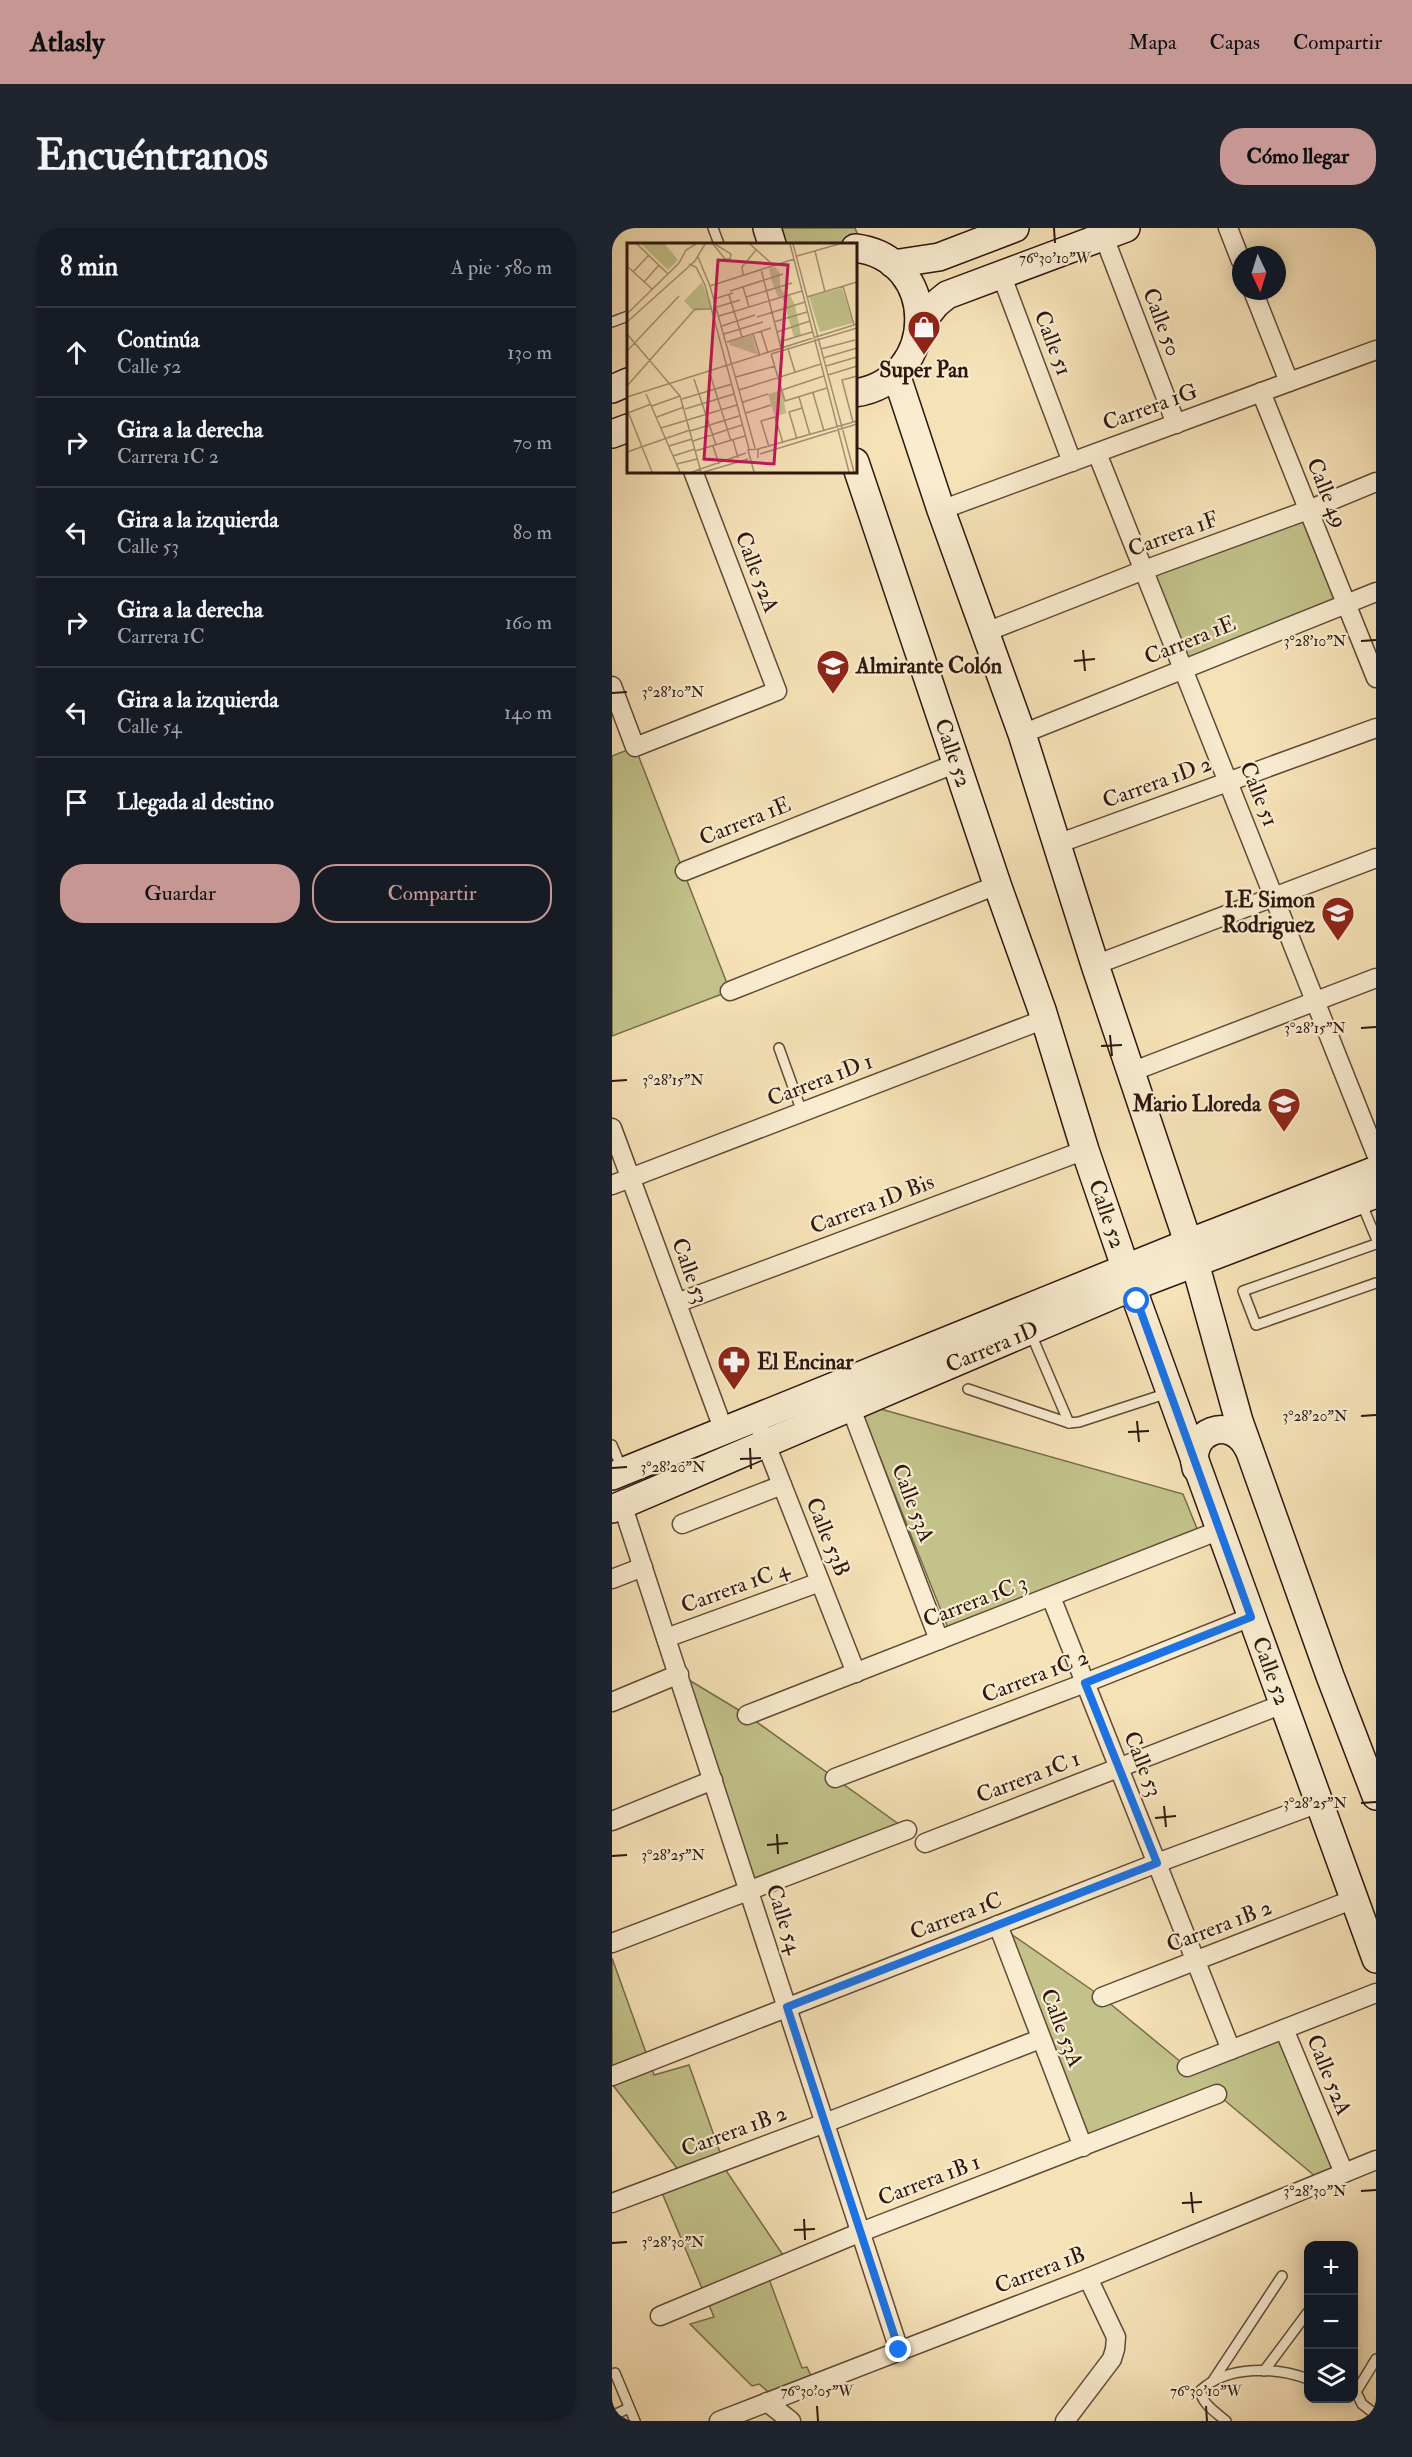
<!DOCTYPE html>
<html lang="es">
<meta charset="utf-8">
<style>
body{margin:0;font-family:"IM FELL Double Pica",serif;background:#20242c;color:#f1f3f6}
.controls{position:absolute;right:18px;bottom:18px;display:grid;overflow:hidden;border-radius:12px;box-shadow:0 3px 15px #0003}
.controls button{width:54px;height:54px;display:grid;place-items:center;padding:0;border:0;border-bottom:2px solid #363941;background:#171b24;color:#f1f3f6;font:30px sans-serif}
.compass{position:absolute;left:620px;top:18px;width:54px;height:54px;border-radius:50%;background:#171b24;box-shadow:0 3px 15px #0003;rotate:176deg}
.stop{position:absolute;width:18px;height:18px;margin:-14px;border:4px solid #1a73e8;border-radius:50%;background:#fff}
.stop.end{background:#1a73e8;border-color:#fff;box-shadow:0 2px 6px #0008}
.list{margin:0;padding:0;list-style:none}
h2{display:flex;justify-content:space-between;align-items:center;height:78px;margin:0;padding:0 24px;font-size:26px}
h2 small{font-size:20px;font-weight:400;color:#9ea1a6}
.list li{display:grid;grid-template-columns:39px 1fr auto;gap:18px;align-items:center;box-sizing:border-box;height:90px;padding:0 24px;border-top:2px solid #363941}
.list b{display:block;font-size:22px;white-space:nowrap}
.list p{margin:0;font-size:20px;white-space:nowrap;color:#9ea1a6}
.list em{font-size:20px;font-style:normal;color:#9ea1a6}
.actions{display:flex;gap:12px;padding:18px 24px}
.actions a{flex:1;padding:14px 0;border:2px solid #c59692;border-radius:24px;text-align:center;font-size:21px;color:#c59692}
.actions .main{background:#c59692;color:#111}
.icon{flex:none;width:33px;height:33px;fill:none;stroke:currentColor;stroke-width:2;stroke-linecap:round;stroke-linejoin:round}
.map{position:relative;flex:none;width:764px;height:2193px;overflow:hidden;border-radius:24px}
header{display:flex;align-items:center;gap:36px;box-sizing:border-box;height:84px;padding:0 30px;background:#c59692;color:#111}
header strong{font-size:28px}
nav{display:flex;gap:33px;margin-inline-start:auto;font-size:21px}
.intro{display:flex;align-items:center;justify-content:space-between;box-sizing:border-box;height:144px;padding:0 36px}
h1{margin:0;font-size:42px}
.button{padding:15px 27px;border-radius:24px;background:#c59692;color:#111;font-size:21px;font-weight:700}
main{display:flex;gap:36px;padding:0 36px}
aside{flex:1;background:#171b24;border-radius:24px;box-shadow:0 3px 15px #0003}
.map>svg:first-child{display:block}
.green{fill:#c2c28a;stroke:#786c4c;stroke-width:1.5}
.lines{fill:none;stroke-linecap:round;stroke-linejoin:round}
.lane-casing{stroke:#604a38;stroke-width:12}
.street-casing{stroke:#604a38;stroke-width:21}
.secondary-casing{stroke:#2e170e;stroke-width:30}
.lane{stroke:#f9ecd0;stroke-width:9}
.street{stroke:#f9ecd0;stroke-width:18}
.secondary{stroke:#f9ecd0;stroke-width:27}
.route{stroke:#1a73e8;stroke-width:8}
.ticks{fill:none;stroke:#2e170e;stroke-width:2}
.labels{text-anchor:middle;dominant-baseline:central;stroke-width:4.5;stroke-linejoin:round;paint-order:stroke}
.street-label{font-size:22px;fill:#2e170e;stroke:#f9ecd0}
.poi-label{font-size:22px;font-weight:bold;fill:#2e170e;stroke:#f9ecd0;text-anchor:start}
.inset-road{fill:none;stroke:#a69173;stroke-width:1.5}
.view{fill:#c2185b;fill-opacity:0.15;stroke:#c2185b;stroke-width:3}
.inset-edge{fill:none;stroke:#2e170e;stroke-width:3}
.ticks-label{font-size:15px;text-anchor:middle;fill:#2e170e;stroke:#f9ecd0;stroke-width:4.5;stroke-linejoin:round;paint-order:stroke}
</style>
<header>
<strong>Atlasly</strong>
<nav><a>Mapa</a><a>Capas</a><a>Compartir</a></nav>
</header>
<div class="intro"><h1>Encuéntranos</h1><a class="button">Cómo llegar</a></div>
<main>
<aside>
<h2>8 min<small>A pie · 580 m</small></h2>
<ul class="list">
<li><svg class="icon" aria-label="ahead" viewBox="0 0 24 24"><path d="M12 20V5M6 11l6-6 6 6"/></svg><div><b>Continúa</b><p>Calle 52</p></div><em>130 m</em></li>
<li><svg class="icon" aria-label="right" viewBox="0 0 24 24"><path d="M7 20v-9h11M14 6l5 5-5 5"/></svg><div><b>Gira a la derecha</b><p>Carrera 1C 2</p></div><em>70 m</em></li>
<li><svg class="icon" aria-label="left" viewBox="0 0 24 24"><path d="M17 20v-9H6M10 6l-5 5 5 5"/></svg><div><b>Gira a la izquierda</b><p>Calle 53</p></div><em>80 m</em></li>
<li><svg class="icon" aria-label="right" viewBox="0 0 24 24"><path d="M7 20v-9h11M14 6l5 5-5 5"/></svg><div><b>Gira a la derecha</b><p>Carrera 1C</p></div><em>160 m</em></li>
<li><svg class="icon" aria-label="left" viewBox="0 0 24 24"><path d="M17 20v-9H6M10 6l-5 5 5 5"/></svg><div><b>Gira a la izquierda</b><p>Calle 54</p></div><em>140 m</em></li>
<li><svg class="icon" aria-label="arrive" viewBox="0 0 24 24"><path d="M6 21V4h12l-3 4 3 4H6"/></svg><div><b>Llegada al destino</b></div></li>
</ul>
<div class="actions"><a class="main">Guardar</a><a>Compartir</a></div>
</aside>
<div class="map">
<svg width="764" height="2193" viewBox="0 0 764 2193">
<rect width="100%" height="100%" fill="#f6e2b7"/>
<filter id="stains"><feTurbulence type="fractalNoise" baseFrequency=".00333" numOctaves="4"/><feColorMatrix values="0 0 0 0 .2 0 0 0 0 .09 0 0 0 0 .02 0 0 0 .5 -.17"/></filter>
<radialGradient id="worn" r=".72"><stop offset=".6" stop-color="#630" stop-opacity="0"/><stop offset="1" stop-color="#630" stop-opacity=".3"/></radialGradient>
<g class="green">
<polygon points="155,0 243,0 251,21 243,16 160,16"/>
<polygon points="696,282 734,375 572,440 532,342"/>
<polygon points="23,519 118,763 0,808 0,528"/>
<polygon points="265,1180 571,1266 586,1303 336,1400 251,1187"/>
<polygon points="67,1446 135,1487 295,1602 137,1661"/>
<polygon points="386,1697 490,1769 575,1839 672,1801 732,1945 710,1954 605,1866 471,1919"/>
<polygon points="0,1730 42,1847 77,1837 115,1944 171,2027 157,2051 190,2140 195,2139 200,2150 160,2167 147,2156 140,2158 78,2096 102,2089 48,1960 71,1948 0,1856"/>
</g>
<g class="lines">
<g class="lane-casing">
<g id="lane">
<polyline points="101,0 107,16"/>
<polyline points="0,94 16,88"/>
<polyline points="167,820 190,884"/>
<polyline points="749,974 764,1010"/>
<polyline points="764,1016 631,1063 644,1097 764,1055"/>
<polyline points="419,1106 457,1195"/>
<polyline points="356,1161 457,1195 467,1194 556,1165"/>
<polyline points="0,1217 10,1241"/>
<polyline points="764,2131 744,2164 750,2176 764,2187"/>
<polyline points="652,2143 696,2084"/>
<polyline points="3,2145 23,2193"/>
<polyline points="602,2151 670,2048"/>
<polyline points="0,2188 17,2180"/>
<path d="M614 2193C605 2185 588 2175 589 2162 616 2137 665 2139 696 2151"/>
</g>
</g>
<g class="street-casing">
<g id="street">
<polyline points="616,0 629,33"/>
<polyline points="492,9 564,196"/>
<polyline points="389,46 460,234"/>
<polyline points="641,63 677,154"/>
<polyline points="649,164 764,450"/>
<polyline points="485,225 764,926"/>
<polyline points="329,282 764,122"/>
<polyline points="374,404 532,342 696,282 764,254"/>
<polyline points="0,458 23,519 165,463 81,243"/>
<polyline points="410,506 764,364"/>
<polyline points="445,616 764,500"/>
<polyline points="73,643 345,535"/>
<polyline points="483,737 764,630"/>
<polyline points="118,763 385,657"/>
<polyline points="519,844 764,750"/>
<polyline points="0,900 112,1203"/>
<polyline points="0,957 433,791"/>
<polyline points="65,1075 473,922"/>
<polyline points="235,1170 327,1412"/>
<polyline points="150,1206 244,1445"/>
<polyline points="10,1276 287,2122"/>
<polyline points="70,1296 170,1257"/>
<polyline points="0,1351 31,1339"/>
<polyline points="439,1369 619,1822"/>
<polyline points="54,1410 208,1354"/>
<polyline points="0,1474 67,1446"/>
<polyline points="135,1487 608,1302"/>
<polyline points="223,1550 473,1455 639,1389"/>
<polyline points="0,1593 101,1552"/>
<polyline points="313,1615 671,1476"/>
<polyline points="386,1697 471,1919"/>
<polyline points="0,1715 295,1602"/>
<polyline points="490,1769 742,1671"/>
<polyline points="672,1801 732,1945"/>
<polyline points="575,1839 764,1765"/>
<polyline points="0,1848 545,1635 707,1575"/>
<polyline points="0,1975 213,1895 428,1811"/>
<polyline points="48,2088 249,2004 605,1866"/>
<polyline points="155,2174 179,2193"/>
<polyline points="107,2193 476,2050 764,1932"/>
<polyline points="453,2193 500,2131 503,2121 504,2109 476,2050"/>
</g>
</g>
<g class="secondary-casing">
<g id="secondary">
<polyline points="155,0 160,16"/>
<path d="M243 20C328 30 328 152 243 165"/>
<polyline points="281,36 327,29 403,0"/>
<polyline points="307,97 324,76 335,67 514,0"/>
<polyline points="284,146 329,282 410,506 483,737 583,1035 627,1193 718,1448 764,1568"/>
<polyline points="0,161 16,154"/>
<polyline points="0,206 16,200"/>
<polyline points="243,234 386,659 430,782 473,922 520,1059 764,1731"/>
<path d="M584 1240C574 1203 619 1186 636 1220"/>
<polyline points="0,1248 576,1015 764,942"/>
<polyline points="0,1281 520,1059 764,966"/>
</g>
</g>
<use href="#lane" class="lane"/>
<use href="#street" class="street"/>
<use href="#secondary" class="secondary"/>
</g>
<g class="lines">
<polyline class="route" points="287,2122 175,1779 545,1635 473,1455 639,1389 525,1073"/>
</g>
<path class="ticks" d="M442 0 443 15M749 413 764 412M471 422 473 443M462 433 483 431M0 465 15 464M749 800 764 799M498 807 500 828M489 818 510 817M0 853 15 852M749 1188 764 1187M525 1193 527 1214M516 1204 537 1203M138 1220 139 1241M128 1231 149 1230M0 1240 15 1239M749 1575 764 1574M552 1578 554 1599M543 1590 564 1588M165 1606 166 1626M155 1617 176 1615M0 1628 15 1627M749 1963 764 1962M579 1964 581 1985M570 1975 590 1974M192 1991 193 2012M182 2002 203 2001M0 2015 15 2014M205 2178 206 2193M594 2178 595 2193"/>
<defs>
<g id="shop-pin" transform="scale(1.725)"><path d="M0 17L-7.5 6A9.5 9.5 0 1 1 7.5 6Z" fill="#8f2418" stroke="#f9ecd0"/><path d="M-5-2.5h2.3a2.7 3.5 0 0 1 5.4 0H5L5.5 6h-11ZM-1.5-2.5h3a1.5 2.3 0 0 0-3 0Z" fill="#fff"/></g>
<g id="school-pin" transform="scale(1.725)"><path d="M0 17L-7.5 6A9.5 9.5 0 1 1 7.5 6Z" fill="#8f2418" stroke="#f9ecd0"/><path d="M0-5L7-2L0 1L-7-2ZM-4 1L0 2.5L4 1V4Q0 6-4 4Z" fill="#fff"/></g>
<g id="pharmacy-pin" transform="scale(1.725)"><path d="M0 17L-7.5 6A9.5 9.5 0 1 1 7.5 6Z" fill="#8f2418" stroke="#f9ecd0"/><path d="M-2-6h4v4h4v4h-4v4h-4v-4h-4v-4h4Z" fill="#fff"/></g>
</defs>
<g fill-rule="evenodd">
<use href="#shop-pin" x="312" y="99"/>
<use href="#school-pin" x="221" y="438"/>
<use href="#school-pin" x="726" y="685"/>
<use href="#school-pin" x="672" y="876"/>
<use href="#pharmacy-pin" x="122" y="1134"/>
</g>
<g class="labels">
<g class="street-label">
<text transform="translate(550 94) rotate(69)">Calle 50</text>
<text transform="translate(441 115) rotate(69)">Calle 51</text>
<text transform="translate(538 179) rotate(-20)">Carrera 1G</text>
<text transform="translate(715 265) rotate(68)">Calle 49</text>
<text transform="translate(561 306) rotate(-20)">Carrera 1F</text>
<text transform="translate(145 344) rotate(69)">Calle 52A</text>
<text transform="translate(578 412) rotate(-22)">Carrera 1E</text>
<text transform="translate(341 525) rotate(71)">Calle 52</text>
<text transform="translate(545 554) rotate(-20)">Carrera 1D 2</text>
<text transform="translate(647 566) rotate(68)">Calle 51</text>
<text transform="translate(133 593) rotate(-22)">Carrera 1E</text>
<text transform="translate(208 852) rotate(-21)">Carrera 1D 1</text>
<text transform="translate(260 976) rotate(-21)">Carrera 1D Bis</text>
<text transform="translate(495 986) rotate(71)">Calle 52</text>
<text transform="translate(78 1043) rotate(70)">Calle 53</text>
<text transform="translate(380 1119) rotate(-23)">Carrera 1D</text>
<text transform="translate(301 1275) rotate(69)">Calle 53A</text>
<text transform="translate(216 1309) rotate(68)">Calle 53B</text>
<text transform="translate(123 1359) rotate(-20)">Carrera 1C 4</text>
<text transform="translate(363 1373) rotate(-21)">Carrera 1C 3</text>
<text transform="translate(659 1443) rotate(70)">Calle 52</text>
<text transform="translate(423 1448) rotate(-21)">Carrera 1C 2</text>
<text transform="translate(531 1536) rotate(68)">Calle 53</text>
<text transform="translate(416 1549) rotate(-21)">Carrera 1C 1</text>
<text transform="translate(344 1688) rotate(-21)">Carrera 1C</text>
<text transform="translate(172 1691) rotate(72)">Calle 54</text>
<text transform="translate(607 1698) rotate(-21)">Carrera 1B 2</text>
<text transform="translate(450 1800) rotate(69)">Calle 53A</text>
<text transform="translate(717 1847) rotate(68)">Calle 52A</text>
<text transform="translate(122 1903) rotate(-20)">Carrera 1B 2</text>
<text transform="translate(317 1952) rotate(-21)">Carrera 1B 1</text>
<text transform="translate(428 2042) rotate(-21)">Carrera 1B</text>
</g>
<g class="poi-label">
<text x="312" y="142" text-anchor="middle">Super Pan</text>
<text x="244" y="438">Almirante Colón</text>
<text x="703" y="672" text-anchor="end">I.E Simon<tspan x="703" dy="25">Rodriguez</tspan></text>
<text x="649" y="876" text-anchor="end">Mario Lloreda</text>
<text x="145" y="1134">El Encinar</text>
</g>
</g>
<g transform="translate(15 15)">
<rect width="230" height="230" fill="#f6e2b7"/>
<path d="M14 1H38L51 17 41 27ZM148 24 153 30V44L159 53 163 52 168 62 174 92 167 94 155 53 151 54 144 36 142 25ZM75 39 85 66 67 68 57 58ZM215 45 226 80 193 89 182 54ZM125 92 131 112 103 102 102 99ZM155 147 159 170 148 174 141 151Z" fill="#c2c28a"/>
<path class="inset-road" d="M10 1 41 31M86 1 98 16H103L104 11 88 1M123 1 146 22M163 1 222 229M166 1 227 229M188 8 198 49M170 13 212 1M71 14 83 43 128 205M62 21 69 24 78 42 122 206M0 23 25 46M134 26 154 105M6 29 22 12M116 32 115 24 129 7M17 39 32 22M83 43 167 16M216 43 227 82M116 44 122 64M103 48 156 31M102 52 115 94M119 54 165 40M180 54 230 39M87 56 106 50M90 64 113 57M0 71 52 20 59 7 69 1M92 73 175 48M130 74 178 59M0 79 68 18 78 1M147 79 180 69M95 83 128 72M134 88 141 110M150 89 183 78M0 91 53 153 74 229M97 91 136 79M126 91 133 113M100 99 144 85M152 99 185 89M161 106 168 129M194 106 228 97M0 108 52 53M144 111 230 85M144 111 158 158 200 145M196 115 230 105M199 123 230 114M83 131 104 198M201 132 230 123M109 134 148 123M67 136 89 202M0 143 68 66H85M112 147 194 121M155 147 197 133M186 150 197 188M19 151 53 229M0 154 230 81M172 154 183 192M55 156 105 141M116 159 141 151M25 163 53 153M0 166 25 229M58 166 107 151M1 170 24 161M119 170 144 162M30 174 57 164M226 179 215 137 230 133M34 185 110 162M63 188 112 173M170 196 162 169 175 165M106 197 111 215M66 198 115 182M42 203 65 196M86 203 92 221M142 204 134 178 148 174 156 200M131 206 230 178M68 208 118 193M0 209 63 187M133 211 230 181M46 213 68 206M50 221 70 216M65 229 119 210M77 229 121 216M127 229 121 207 131 206V215"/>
<path class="view" d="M91 17 161 22 147 221 77 216Z"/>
<rect width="230" height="230" class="inset-edge"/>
</g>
<g class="ticks-label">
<text x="443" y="35">76°30'10"W</text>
<text x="703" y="418">3°28'10"N</text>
<text x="61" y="469">3°28'10"N</text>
<text x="703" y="805">3°28'15"N</text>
<text x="61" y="857">3°28'15"N</text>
<text x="703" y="1193">3°28'20"N</text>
<text x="61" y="1244">3°28'20"N</text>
<text x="703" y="1580">3°28'25"N</text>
<text x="61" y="1632">3°28'25"N</text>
<text x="703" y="1968">3°28'30"N</text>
<text x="61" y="2019">3°28'30"N</text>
<text x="205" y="2168">76°30'05"W</text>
<text x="594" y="2168">76°30'10"W</text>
</g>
<rect width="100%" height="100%" filter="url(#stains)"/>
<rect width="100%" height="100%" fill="url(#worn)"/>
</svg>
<div class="controls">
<button>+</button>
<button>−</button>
<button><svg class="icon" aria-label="layers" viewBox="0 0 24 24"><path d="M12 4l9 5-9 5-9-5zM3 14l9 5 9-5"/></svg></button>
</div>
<svg class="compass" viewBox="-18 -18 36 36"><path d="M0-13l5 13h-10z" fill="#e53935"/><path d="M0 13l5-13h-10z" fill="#9ea1a6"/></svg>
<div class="stop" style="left:525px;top:1073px"></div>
<div class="stop end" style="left:287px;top:2122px"></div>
</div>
</main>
